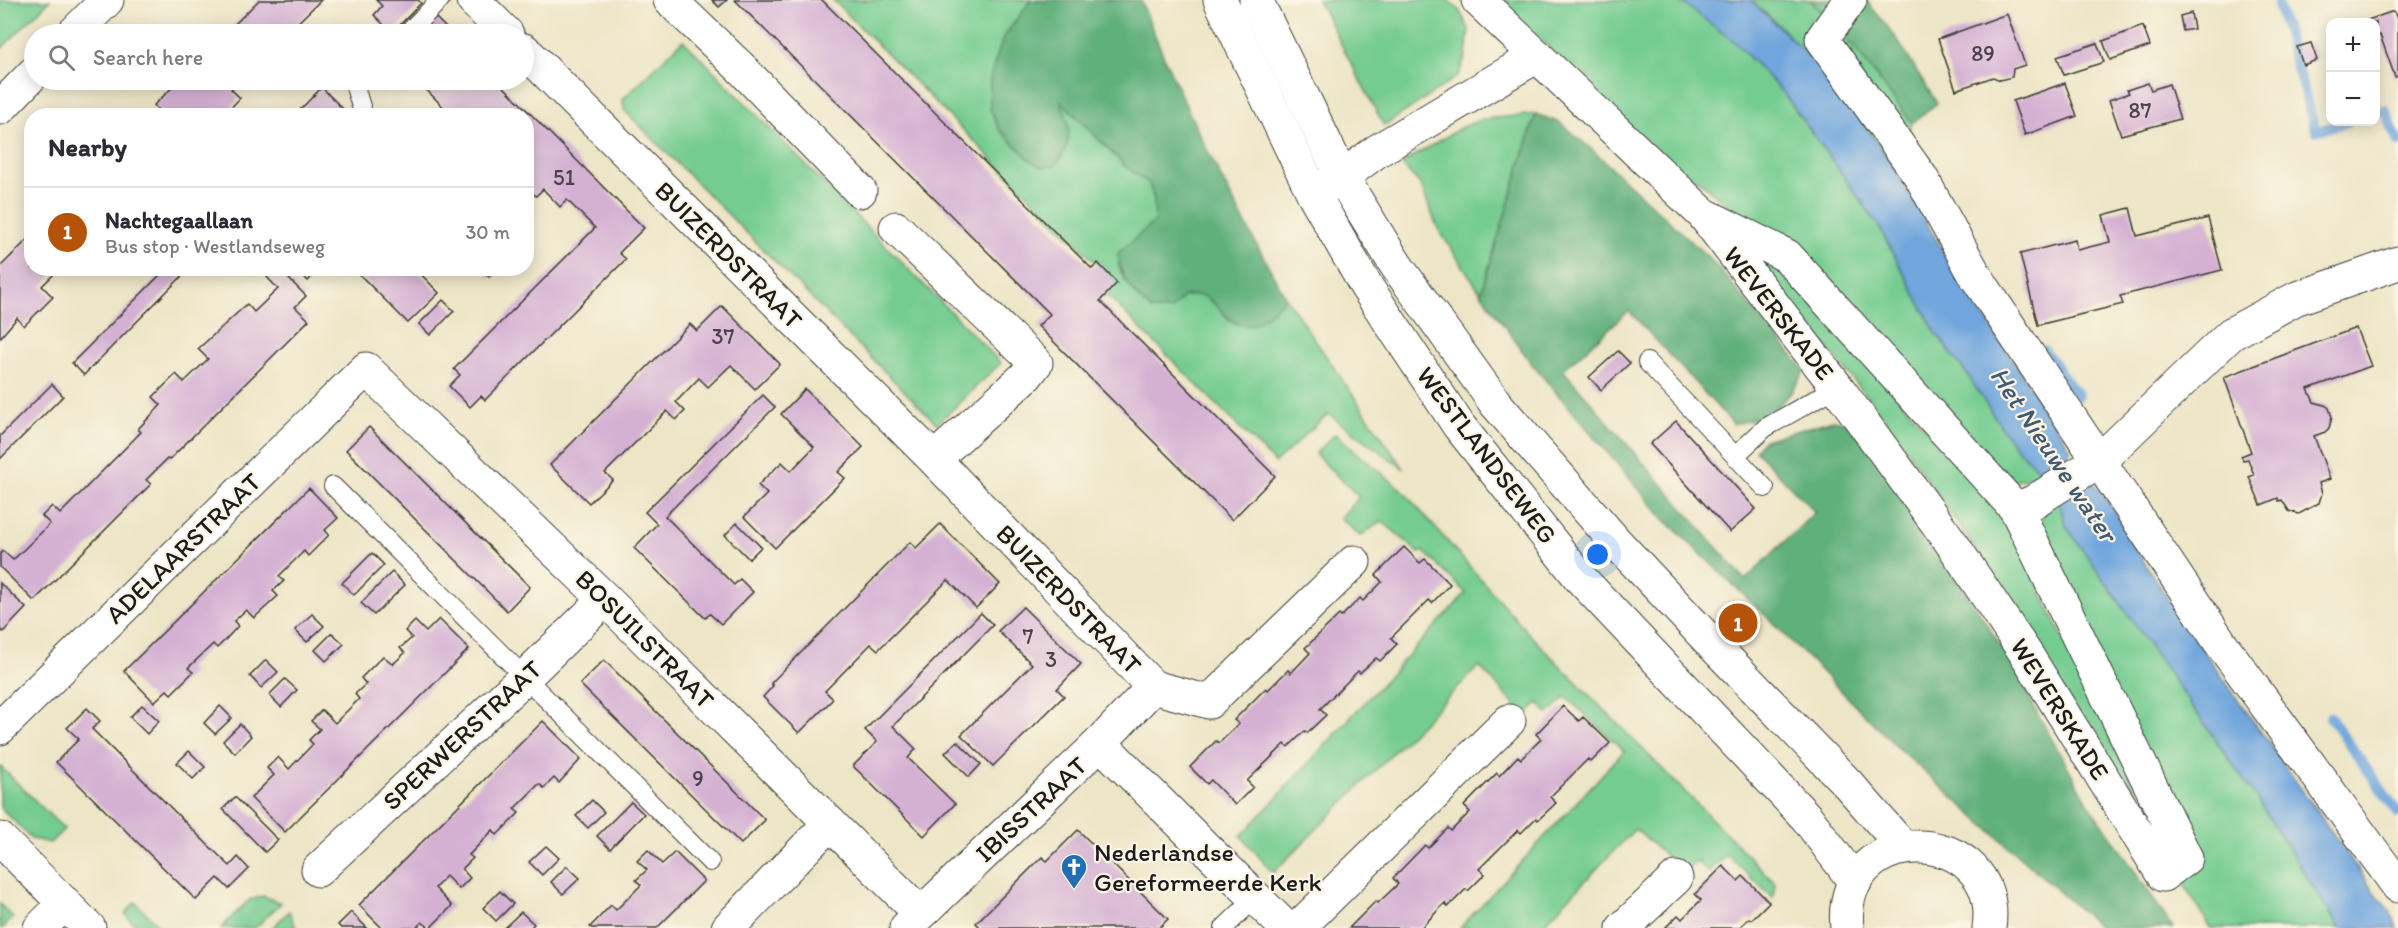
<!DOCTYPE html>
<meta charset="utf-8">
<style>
body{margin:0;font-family:Itim,sans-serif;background:#f2f2f3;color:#2b2b33}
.controls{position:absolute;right:18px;top:18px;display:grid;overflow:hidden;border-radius:12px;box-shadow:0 3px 15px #0003}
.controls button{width:54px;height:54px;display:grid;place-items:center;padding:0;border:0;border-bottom:2px solid #e1e1e2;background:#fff;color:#2b2b33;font:30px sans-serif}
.you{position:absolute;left:1598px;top:555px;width:21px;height:21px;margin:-15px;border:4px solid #fff;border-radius:50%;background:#1a73e8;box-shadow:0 0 0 9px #1a73e833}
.badge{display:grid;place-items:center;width:39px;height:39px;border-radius:50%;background:#b45309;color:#fff;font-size:20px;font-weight:700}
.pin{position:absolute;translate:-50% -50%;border:3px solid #fff;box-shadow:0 2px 6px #0006}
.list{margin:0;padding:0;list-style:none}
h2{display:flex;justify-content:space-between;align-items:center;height:78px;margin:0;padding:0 24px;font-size:26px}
h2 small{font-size:20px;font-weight:400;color:#7c7c81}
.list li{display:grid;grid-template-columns:39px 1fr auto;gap:18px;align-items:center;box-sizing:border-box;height:90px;padding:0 24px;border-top:2px solid #e1e1e2}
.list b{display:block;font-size:22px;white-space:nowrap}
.list p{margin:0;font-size:20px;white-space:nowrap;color:#7c7c81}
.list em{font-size:20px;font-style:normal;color:#7c7c81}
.icon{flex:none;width:33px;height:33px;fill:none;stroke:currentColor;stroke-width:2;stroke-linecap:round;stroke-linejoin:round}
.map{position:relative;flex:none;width:2398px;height:928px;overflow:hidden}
.search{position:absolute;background:#fff;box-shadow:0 3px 15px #0003;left:24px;top:24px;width:510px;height:66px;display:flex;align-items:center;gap:15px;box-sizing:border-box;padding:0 21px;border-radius:33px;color:#7c7c81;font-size:22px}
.panel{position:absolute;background:#fff;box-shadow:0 3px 15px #0003;left:24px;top:108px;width:510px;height:168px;border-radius:24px}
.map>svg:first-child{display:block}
.green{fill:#75cc91;stroke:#487456;stroke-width:1.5}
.forest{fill:#60b07b;stroke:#3e664c;stroke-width:1.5}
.water{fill:#6fa6dd;stroke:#46617c;stroke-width:1.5}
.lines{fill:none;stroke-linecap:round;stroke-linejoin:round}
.stream{stroke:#6fa6dd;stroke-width:10}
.building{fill:#d4b1d3}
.service-casing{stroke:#3b3a36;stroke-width:20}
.minor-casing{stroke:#3b3a36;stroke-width:35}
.tertiary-casing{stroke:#3b3a36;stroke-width:35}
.secondary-casing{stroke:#3b3a36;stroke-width:35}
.service{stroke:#fff;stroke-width:18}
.minor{stroke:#fff;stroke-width:33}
.tertiary{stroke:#fff;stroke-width:33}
.secondary{stroke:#fff;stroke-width:33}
.labels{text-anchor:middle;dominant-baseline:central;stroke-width:4.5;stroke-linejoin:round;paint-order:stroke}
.number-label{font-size:22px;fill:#4a414a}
.street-label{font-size:26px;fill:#1c1c1c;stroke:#fcf5e5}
.poi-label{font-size:26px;fill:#1c1c1c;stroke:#fcf5e5;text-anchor:start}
.water-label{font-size:27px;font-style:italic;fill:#415a73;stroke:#fcf5e5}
</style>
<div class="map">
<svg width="2398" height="928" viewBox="0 0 2398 928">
<rect width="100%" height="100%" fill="#fcf5e5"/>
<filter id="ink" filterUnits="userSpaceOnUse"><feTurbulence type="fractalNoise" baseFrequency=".0167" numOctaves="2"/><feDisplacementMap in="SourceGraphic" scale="12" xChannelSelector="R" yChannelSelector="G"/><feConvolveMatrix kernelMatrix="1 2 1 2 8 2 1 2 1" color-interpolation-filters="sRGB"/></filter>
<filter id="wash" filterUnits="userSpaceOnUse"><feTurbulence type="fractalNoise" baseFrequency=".008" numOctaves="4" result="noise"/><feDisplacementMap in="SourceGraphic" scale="24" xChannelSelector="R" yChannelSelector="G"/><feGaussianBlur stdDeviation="1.35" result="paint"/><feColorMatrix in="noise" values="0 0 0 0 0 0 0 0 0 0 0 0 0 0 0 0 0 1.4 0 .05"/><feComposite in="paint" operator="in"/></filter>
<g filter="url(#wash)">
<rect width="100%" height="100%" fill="#ece5c6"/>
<g class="green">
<polygon points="0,0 50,0 0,50"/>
<polygon points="833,0 1031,0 1003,38 1060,100 1127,168 1149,183 1154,199 1155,221 1141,233 1118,265 1125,281 1140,300 1202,295 1213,303 1231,321 1255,324 1286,298 1404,469 1328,414 1275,463 1105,293 1115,282"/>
<polygon points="1318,0 1448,0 1459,10 1469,29 1466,56 1458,76 1384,126"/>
<polygon points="1499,0 1679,0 1736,43 1785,95 1877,223 1936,333 1967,374 2016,448 2040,471 2050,475 2008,482 1739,216 1700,181 1680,175"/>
<path d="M1751 0H1810L1858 52 1912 123 1904 138 1897 172C1853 110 1809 49 1751 0Z"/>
<polygon points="683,40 1001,363 937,424 624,110 623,99"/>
<polygon points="1536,114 1481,293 1438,229 1420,184 1401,164 1462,127 1483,119"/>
<polygon points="1740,240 1769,257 2002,511 2171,862 1967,537 1885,419"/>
<polygon points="1335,434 1402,490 1530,635 1775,883 1773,898 1727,855 1709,872 1697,862 1684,872 1635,829 1540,928 1460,928 1624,751 1566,697 1548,714 1538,703 1525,716 1479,666 1273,873 1241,836 1466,593 1423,551 1419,553 1382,521 1360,536 1340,518 1359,497 1315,454"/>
<polygon points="2057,498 2066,526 2255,796 2340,928 2211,928 2178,875 2036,525"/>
<polygon points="0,766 64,829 50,843 32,839 0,807"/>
<polygon points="263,896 281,903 255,928 221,928 249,900"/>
<polygon points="135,902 161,928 138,928 125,914"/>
<polygon points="0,904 13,918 3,928 0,928"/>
<polygon points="289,911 296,928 272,928"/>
</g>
<g class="forest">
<path d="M1031 0H1141C1180 103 1232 201 1286 298 1277 305 1264 321 1253 324 1230 332 1221 303 1203 296 1198 294 1190 296 1184 296L1171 310H1151C1134 295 1119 277 1118 253L1155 221 1154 199 1149 183 1127 168 1061 101C1062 107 1066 113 1067 120 1072 137 1066 153 1055 166L1041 167 1030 160 999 129 990 109V78L1003 38Z"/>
<polygon points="1810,0 1866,0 1894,35 1937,103 1912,123 1858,52"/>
<polygon points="1536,114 1560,123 1589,147 1711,260 1805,370 1791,393 1766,417 1733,424 1629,311 1563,370 1745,580 1815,512 1755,450 1764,440 1833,420 1850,423 1933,540 2018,673 2038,715 2088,802 2173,928 2100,928 1901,751 1769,619 1665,520 1531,363 1481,293"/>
</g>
<polygon class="water" points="1679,0 1751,0 1817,64 1858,116 1897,172 1949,262 2070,448 2069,459 2083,482 2094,484 2116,513 2128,537 2174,609 2379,899 2391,912 2397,928 2340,928 2255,796 2066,526 2050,475 2040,471 2016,448 2001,427 1967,374 1936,333 1877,223 1785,95 1736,43"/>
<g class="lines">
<g class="stream">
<polyline points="2278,4 2316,131 2348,122"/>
<polyline points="2376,113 2385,110 2398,142"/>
<polyline points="2044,350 2078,396"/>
<polyline points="2330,717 2398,813"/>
</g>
</g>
<g id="blocks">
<g class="building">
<polygon points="259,0 321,0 286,34 225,34"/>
<polygon points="376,0 418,0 421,3 392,33 374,15 382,6"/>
<polygon points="712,0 727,0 719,7"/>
<polygon points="735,0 822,0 1092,269 1098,263 1117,283 1100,301 1275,476 1232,520 1038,326 1050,314"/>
<polygon points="2394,11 2398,22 2398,76 2395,77 2380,35 2376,37 2376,22 2362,22"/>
<polygon points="2191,13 2194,29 2183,31 2180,16"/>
<polygon points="2007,14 2025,65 2013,69 2012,77 2000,80 1993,77 1956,90 1938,39"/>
<polygon points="435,17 452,34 417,34"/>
<polygon points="2143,26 2150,46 2110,60 2103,41"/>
<polygon points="2097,43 2104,62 2064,75 2057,56"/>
<polygon points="2311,43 2317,60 2303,65 2297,47"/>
<polygon points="180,80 241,80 231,89 240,98 223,116 159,116 161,113 154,105"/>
<polygon points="419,80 497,80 644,228 619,253 626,259 485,400 481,396 470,407 449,386 460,375 454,369 595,228 567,200 560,207 543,189 536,196 526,187 526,116 452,116 418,81"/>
<polygon points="2065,83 2077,116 2025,135 2013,101"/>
<polygon points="2148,83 2151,90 2169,84 2180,119 2121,135 2109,100 2129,93 2127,90"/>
<polygon points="322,87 329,95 350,116 294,116"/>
<polygon points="2130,208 2137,236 2208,218 2222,270 2120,296 2123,304 2038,325 2020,254 2075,240 2077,250 2110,242 2103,215"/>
<polygon points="32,235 32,268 60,268 42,286 53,297 24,326 17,318 0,338 0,267"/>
<polygon points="167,268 190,268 84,375 72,363"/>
<polygon points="275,268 278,268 306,296 295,307 309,320 169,460 167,459 146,480 151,484 34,601 0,567 0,554 3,551 13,560 50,524 42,516 52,506 60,514 141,432 138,429 161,405 153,397 176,374 184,382 208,359 198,349 247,304 254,312 278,289 267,277"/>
<polygon points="296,268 320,268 308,281"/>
<polygon points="353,268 415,268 439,293 408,323"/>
<polygon points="481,268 497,268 489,277"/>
<polygon points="443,300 454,311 430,335 419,324"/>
<polygon points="722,306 780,364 755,389 731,365 708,387 699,378 676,402 685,411 676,420 667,411 605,473 613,480 589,503 550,465 690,324 697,331"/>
<polygon points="2356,328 2371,366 2308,389 2314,402 2325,405 2329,408 2332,417 2329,428 2325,432 2314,436 2330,479 2319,483 2322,493 2319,503 2299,514 2289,511 2282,500 2279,501 2278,498 2261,505 2249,477 2254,475 2248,459 2243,460 2241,456 2251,452 2224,377"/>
<polygon points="1618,351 1630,363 1601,390 1589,377"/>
<polygon points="52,384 63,396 0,459 0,436"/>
<polygon points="805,389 863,447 838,472 845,478 775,548 744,517 767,494 758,485 782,462 791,471 814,447 781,414"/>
<polygon points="763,395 775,407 665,516 734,585 740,579 753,592 721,624 710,614 705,618 634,548 657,524 645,512"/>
<polygon points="1676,421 1756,509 1730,532 1650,444"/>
<polygon points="369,427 530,587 507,611 346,450"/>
<polygon points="309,488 338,518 325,530 329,535 308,556 304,551 279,576 284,581 273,591 278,596 254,618 246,610 234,621 238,626 227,638 217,648 213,644 188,668 193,672 171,694 167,690 154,702 124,671"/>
<polygon points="737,523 761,547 749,559 725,535"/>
<polygon points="940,524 1000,584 976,608 948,580 878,650 871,644 825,691 833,699 799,733 763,697 773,686 771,683 910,542 916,548"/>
<polygon points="1404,547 1420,563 1425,559 1450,584 1432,603 1429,600 1391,638 1397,644 1380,661 1376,658 1360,673 1358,671 1320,709 1326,715 1307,733 1305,731 1288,747 1285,744 1247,781 1253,787 1235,805 1211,780 1207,784 1190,767 1216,741 1219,743 1239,724 1234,720 1266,688 1268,690 1288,670 1291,673 1310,653 1305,648 1339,615 1341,617 1360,598 1363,601 1382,582 1376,575"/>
<polygon points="372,553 384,565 354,595 342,583"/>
<polygon points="392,572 405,585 374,615 361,603"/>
<polygon points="0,583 26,608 3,632 0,629"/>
<polygon points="1023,607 1081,664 1057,689 1064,696 993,766 961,735 1032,664 998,631"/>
<polygon points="981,613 993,625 893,726 916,749 908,758 955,804 924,836 853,766 877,742 865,730"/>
<polygon points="312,614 324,626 307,642 295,630"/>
<polygon points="439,619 469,649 285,832 251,798 274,775 267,768 278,757 289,769 313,744 309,740 320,729 311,721 322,710 335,723 359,699 355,694 366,684 361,678 383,656 393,664 405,653 400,648 412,638 405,631 415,621 426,632"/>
<polygon points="332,633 344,644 326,661 315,650"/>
<polygon points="266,660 278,672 261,688 250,676"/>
<polygon points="604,660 765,820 741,844 580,684"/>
<polygon points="285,679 297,690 281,707 269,695"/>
<polygon points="142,705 159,721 147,734 130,717"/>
<polygon points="220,706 232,718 215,734 204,723"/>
<polygon points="1563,706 1579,721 1583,717 1610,743 1591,762 1588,759 1550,797 1556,803 1538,820 1536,818 1521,833 1518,830 1479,869 1485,874 1468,891 1466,889 1448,907 1445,903 1421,928 1349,928 1376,901 1378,903 1398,884 1393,878 1425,845 1428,848 1448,828 1451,831 1470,812 1464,806 1497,773 1499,776 1518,756 1521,759 1541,739 1536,734"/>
<polygon points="87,708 100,721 92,729 206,843 230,866 238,857 249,869 229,889 218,878 196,900 56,762 79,739 67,728"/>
<polygon points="543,721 581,759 559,783 554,778 544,788 539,784 514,809 519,813 497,835 493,830 469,855 473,858 462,869 470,878 459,889 446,876 435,888 452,906 430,928 422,922 416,928 382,928 359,905"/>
<polygon points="240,724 251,736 235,753 223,741"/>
<polygon points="957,741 981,764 969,777 945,753"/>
<polygon points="189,751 205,767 193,779 177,763"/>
<polygon points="235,797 278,840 265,852 223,809"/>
<polygon points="592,800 604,812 588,828 576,816"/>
<polygon points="631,802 644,814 610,849 597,836"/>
<polygon points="1078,830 1168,919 1159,928 981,928 976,923 1042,857 1047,861"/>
<polygon points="546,846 559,858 542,875 529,862"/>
<polygon points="648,850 662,864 675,852 704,881 657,928 592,928 590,927 611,905 616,910 641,885 636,880 647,870 637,861"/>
<polygon points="567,866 580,878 563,894 551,882"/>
<polygon points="1723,866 1738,881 1743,876 1769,902 1751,920 1749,918 1739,928 1665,928 1678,915 1682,919 1701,900 1695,894"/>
<polygon points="500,891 513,904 496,921 483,908"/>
<polygon points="351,912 367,928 341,928 338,925"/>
<polygon points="521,912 534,924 530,928 504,928"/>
</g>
</g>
</g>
<g filter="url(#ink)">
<use href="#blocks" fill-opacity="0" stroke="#3b3a36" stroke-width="1.5"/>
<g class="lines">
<g class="service-casing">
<g id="service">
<polyline points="406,34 440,0"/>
<polyline points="363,80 355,87 364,116"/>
<polyline points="1647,362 1765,488"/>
<polyline points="1735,456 1765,428 1837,387"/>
<polyline points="333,486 710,862"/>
<polyline points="1224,928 1255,898"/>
</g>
</g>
<g class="minor-casing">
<g id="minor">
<polyline points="473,0 507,34"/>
<polyline points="670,0 740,67 860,191"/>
<polyline points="1478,0 1703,214 1837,387 1953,545 2028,657 2163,875 2186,858 2016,509 1787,256 1703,214"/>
<polyline points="1850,0 1822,39 1921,177 1975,275 2220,642 2398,886"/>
<polyline points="524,50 934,459 1153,687"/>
<polyline points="1318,191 1342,177 1377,151 1537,56"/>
<polyline points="896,228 1036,363 1026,376 934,459"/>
<polyline points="2016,509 2033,502 2099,461 2231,334 2295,299 2398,263"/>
<polyline points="1153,687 1209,702 1354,562"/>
<polyline points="0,728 366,369 605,599 920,913"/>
<polyline points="1100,743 1286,928"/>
<polyline points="0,839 89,928"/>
<polyline points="318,870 524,678 605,599"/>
<polyline points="40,928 65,903"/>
<polyline points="728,928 830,823"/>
<polyline points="906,928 1100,743 1153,687"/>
<polyline points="1298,928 1509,721"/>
<polyline points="1623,928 1676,878"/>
</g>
</g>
<g class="tertiary-casing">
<g id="tertiary">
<polyline points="73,34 107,0"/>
<polyline points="0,108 34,73"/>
</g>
</g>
<g class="secondary-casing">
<g id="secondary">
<polyline points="1220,0 1313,193 1366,286 1459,426 1581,579 1807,818 1855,882"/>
<polyline points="1256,0 1342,177 1396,265 1496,404 1616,542 1713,645 1848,784 1903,847"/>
<path d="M1847 928C1836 817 2004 823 1989 928"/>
</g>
</g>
<use href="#service" class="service"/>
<use href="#minor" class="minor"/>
<use href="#tertiary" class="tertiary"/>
<use href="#secondary" class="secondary"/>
</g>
</g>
<defs>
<g id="church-pin" transform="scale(1.35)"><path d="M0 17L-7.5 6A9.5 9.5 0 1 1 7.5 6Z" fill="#1f6fb2" stroke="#fcf5e5"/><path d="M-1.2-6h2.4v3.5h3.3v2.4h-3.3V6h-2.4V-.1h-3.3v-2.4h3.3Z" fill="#fff"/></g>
</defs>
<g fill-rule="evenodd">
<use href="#church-pin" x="1074" y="867"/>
</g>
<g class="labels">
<g class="number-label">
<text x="1983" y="53">89</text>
<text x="2140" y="110">87</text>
<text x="564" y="177">51</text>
<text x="723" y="336">37</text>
<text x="1028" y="636">7</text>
<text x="1051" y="659">3</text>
<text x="698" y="778">9</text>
</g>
<g class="street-label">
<text transform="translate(729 255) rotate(45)">BUIZERDSTRAAT</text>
<text transform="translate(1779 313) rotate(52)">WEVERSKADE</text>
<text transform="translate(1487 455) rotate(53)">WESTLANDSEWEG</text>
<text transform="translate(183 548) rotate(-44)">ADELAARSTRAAT</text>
<text transform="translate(1069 599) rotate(46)">BUIZERDSTRAAT</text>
<text transform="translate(645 639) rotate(45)">BOSUILSTRAAT</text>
<text transform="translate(2060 709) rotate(58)">WEVERSKADE</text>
<text transform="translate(462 735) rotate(-43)">SPERWERSTRAAT</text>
<text transform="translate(1031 809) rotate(-43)">IBISSTRAAT</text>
</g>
<g class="poi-label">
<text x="1094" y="852">Nederlandse<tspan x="1094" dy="30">Gereformeerde Kerk</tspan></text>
</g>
<g class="water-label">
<text transform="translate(2054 454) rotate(56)">Het Nieuwe water</text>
</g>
</g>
</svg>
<div class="controls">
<button>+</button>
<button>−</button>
</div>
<div class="you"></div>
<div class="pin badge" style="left:1738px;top:623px">1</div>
<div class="search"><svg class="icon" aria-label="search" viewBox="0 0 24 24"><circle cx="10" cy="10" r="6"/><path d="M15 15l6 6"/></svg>Search here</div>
<section class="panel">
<h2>Nearby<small></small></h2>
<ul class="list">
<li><span class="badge">1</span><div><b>Nachtegaallaan</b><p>Bus stop · Westlandseweg</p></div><em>30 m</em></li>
</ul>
</section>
</div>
